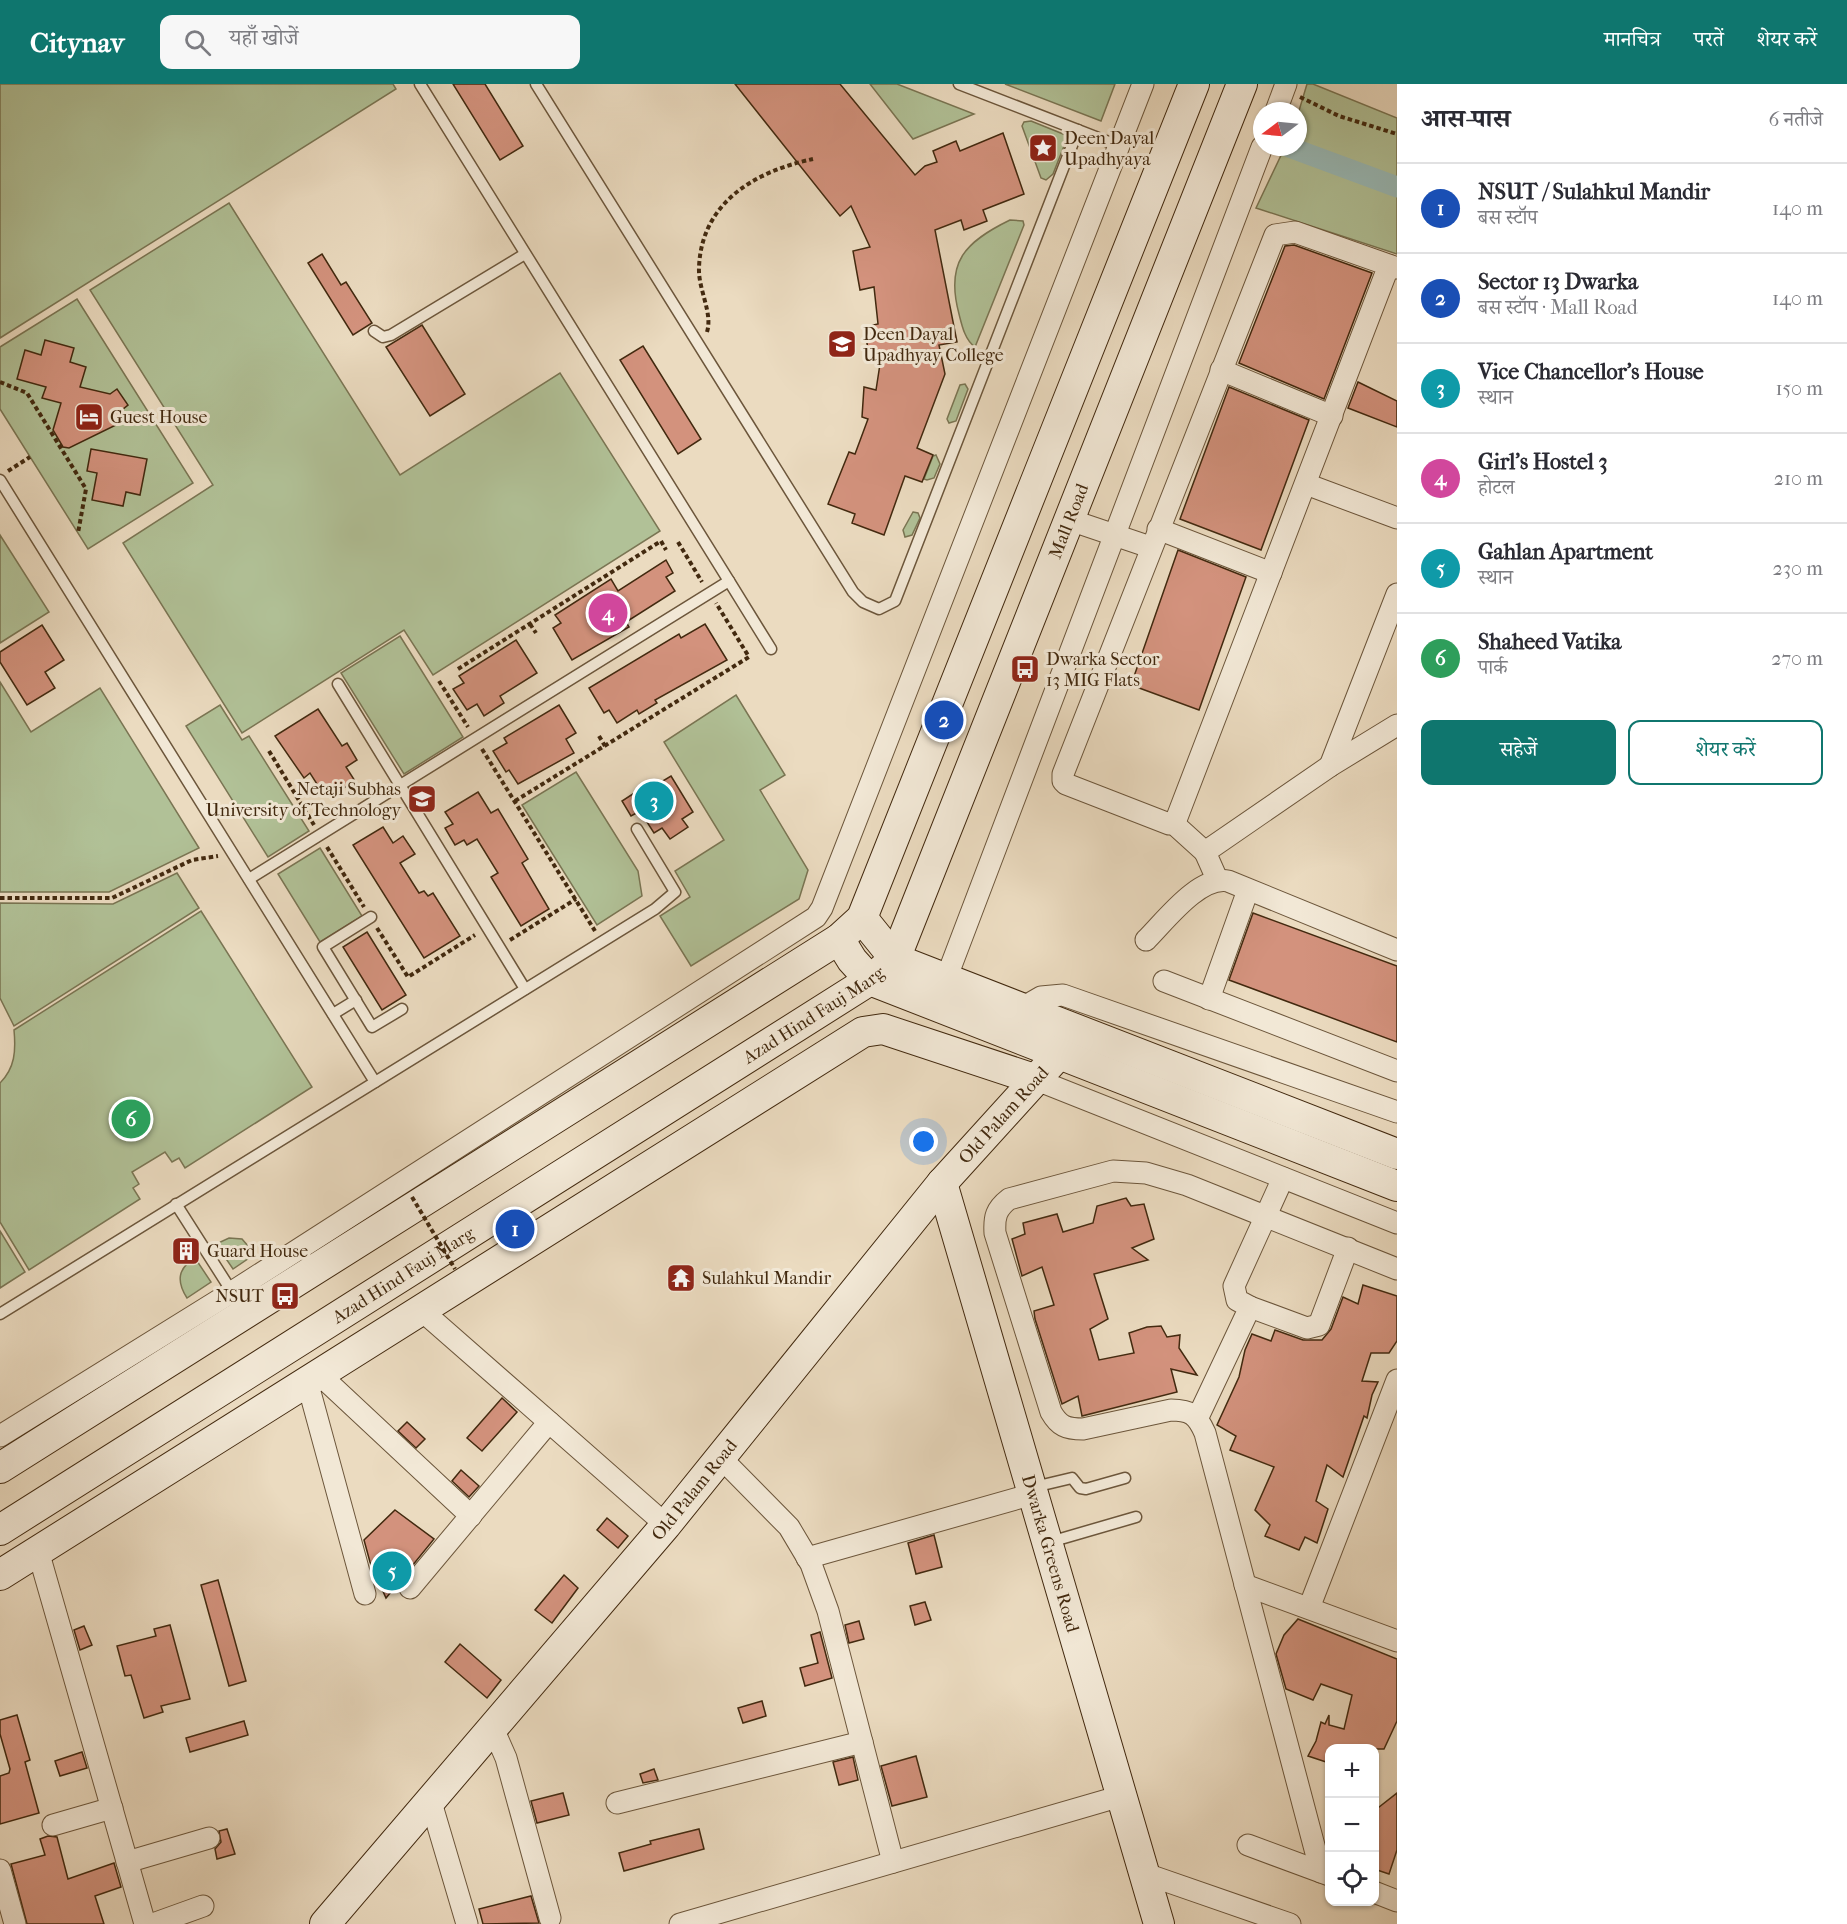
<!DOCTYPE html>
<html lang="hi">
<meta charset="utf-8">
<style>
body{margin:0;font-family:"IM FELL French Canon","Noto Serif Devanagari",serif;background:#f7f7f7;color:#2b2b33}
.controls{position:absolute;right:18px;bottom:18px;display:grid;overflow:hidden;border-radius:12px;box-shadow:0 2px 4px #0004}
.controls button{width:54px;height:54px;display:grid;place-items:center;padding:0;border:0;border-bottom:2px solid #e1e1e2;background:#fff;color:#2b2b33;font:30px sans-serif}
.compass{position:absolute;left:1253px;top:18px;width:54px;height:54px;border-radius:50%;background:#fff;box-shadow:0 2px 4px #0004;rotate:254deg}
.you{position:absolute;left:924px;top:1058px;width:21px;height:21px;margin:-15px;border:4px solid #fff;border-radius:50%;background:#1a73e8;box-shadow:0 0 0 9px #1a73e833}
.badge{display:grid;place-items:center;width:39px;height:39px;border-radius:50%;background:#0f766e;color:#fff;font-size:20px;font-weight:700}
.pin{position:absolute;translate:-50% -50%;border:3px solid #fff;box-shadow:0 2px 6px #0006}
.list{margin:0;padding:0;list-style:none}
h2{display:flex;justify-content:space-between;align-items:center;height:78px;margin:0;padding:0 24px;font-size:26px}
h2 small{font-size:20px;font-weight:400;color:#7c7c81}
.list li{display:grid;grid-template-columns:39px 1fr auto;gap:18px;align-items:center;box-sizing:border-box;height:90px;padding:0 24px;border-top:2px solid #e1e1e2}
.list b{display:block;font-size:22px;white-space:nowrap}
.list p{margin:0;font-size:20px;white-space:nowrap;color:#7c7c81}
.list em{font-size:20px;font-style:normal;color:#7c7c81}
.actions{display:flex;gap:12px;padding:18px 24px}
.actions a{flex:1;padding:14px 0;border:2px solid #0f766e;border-radius:12px;text-align:center;font-size:21px;color:#0f766e}
.actions .main{background:#0f766e;color:#fff}
.icon{flex:none;width:33px;height:33px;fill:none;stroke:currentColor;stroke-width:2;stroke-linecap:round;stroke-linejoin:round}
.map{position:relative;flex:none;width:1397px;height:1840px;overflow:hidden}
header{display:flex;align-items:center;gap:36px;box-sizing:border-box;height:84px;padding:0 30px;background:#0f766e;color:#fff}
header strong{font-size:28px}
nav{display:flex;gap:33px;margin-inline-start:auto;font-size:21px}
.search{width:420px;height:54px;background:#f7f7f7;display:flex;align-items:center;gap:15px;box-sizing:border-box;padding:0 21px;border-radius:12px;color:#7c7c81;font-size:22px}
main{display:flex}
aside{flex:1;background:#fff}
.map>svg:first-child{display:block}
.green{fill:#b1c197;stroke:#7a7553;stroke-width:1.5}
.lines{fill:none;stroke-linecap:round;stroke-linejoin:round}
.canal{stroke:#99bab7;stroke-width:21}
.building{fill:#d3927d;stroke:#42290f;stroke-width:1.5}
.lane-casing{stroke:#6c563b;stroke-width:13}
.street-casing{stroke:#6c563b;stroke-width:23}
.secondary-casing{stroke:#42290f;stroke-width:32}
.path{stroke:#42290f;stroke-width:4;stroke-dasharray:4.5 3;stroke-linecap:butt}
.lane{stroke:#f2e8d6;stroke-width:10}
.street{stroke:#f2e8d6;stroke-width:21}
.secondary{stroke:#f2e8d6;stroke-width:30}
.path-bridge{stroke:#42290f;stroke-width:4;stroke-dasharray:4.5 3;stroke-linecap:butt}
.labels{text-anchor:middle;dominant-baseline:central;stroke-width:6;stroke-linejoin:round;paint-order:stroke}
.poi-label{font-size:18px;fill:#42290f;stroke:#f2e8d6;text-anchor:start}
.street-label{font-size:18px;fill:#42290f;stroke:#f2e8d6}
</style>
<header>
<strong>Citynav</strong>
<div class="search"><svg class="icon" aria-label="search" viewBox="0 0 24 24"><circle cx="10" cy="10" r="6"/><path d="M15 15l6 6"/></svg>यहाँ खोजें</div>
<nav><a>मानचित्र</a><a>परतें</a><a>शेयर करें</a></nav>
</header>
<main>
<div class="map">
<svg width="1397" height="1840" viewBox="0 0 1397 1840">
<rect width="100%" height="100%" fill="#ebdbc0"/>
<filter id="stains"><feTurbulence type="fractalNoise" baseFrequency=".00333" numOctaves="4"/><feColorMatrix values="0 0 0 0 .2 0 0 0 0 .09 0 0 0 0 .02 0 0 0 .5 -.17"/></filter>
<radialGradient id="worn" r=".72"><stop offset=".6" stop-color="#630" stop-opacity="0"/><stop offset="1" stop-color="#630" stop-opacity=".3"/></radialGradient>
<g class="green">
<polygon points="0,0 393,0 396,5 0,254"/>
<polygon points="870,0 897,0 974,30 913,55"/>
<polygon points="1005,0 1115,0 1101,37"/>
<polygon points="1307,0 1313,0 1397,34 1397,170 1256,124 1285,63 1298,63 1298,30"/>
<polygon points="1031,37 1068,52 1053,90 1046,96 1041,94 1022,42 1024,38"/>
<polygon points="229,119 400,391 560,289 660,447 433,591 404,546 242,649 123,459 213,401 90,206"/>
<path d="M1010 136 1023 137 1024 141 975 263C965 256 962 242 959 230 945 178 965 158 1010 136Z"/>
<polygon points="77,215 193,399 88,465 0,325 0,263"/>
<polygon points="965,300 968,305 956,337 949,339 947,335 960,301"/>
<polygon points="936,371 940,380 934,394 927,396 924,395 933,372"/>
<polygon points="913,428 918,429 920,434 912,451 905,453 903,446"/>
<polygon points="0,451 49,528 0,559"/>
<polygon points="400,552 463,653 404,690 341,589"/>
<polygon points="0,598 31,648 100,604 199,764 109,808 0,808"/>
<polygon points="736,611 785,691 760,706 808,786 799,815 691,882 660,832 690,813 675,787 724,756 664,658"/>
<polygon points="220,621 242,656 249,652 309,747 268,773 186,642"/>
<polygon points="576,688 638,787 642,812 597,841 522,721"/>
<polygon points="320,764 362,832 320,858 278,790"/>
<polygon points="177,789 199,824 14,942 0,914 0,819 113,820"/>
<path d="M201 827 312 1003 185 1084 179 1074 172 1078 165 1068 132 1088 139 1100 133 1104 140 1115 29 1186 0 1138V999C15 984 16 967 14 946Z"/>
<polygon points="0,1147 25,1188 0,1204"/>
<polygon points="229,1154 242,1155 255,1170 233,1185 216,1160"/>
<path d="M195 1174 211 1198 187 1214C176 1197 178 1184 195 1174Z"/>
</g>
<g class="lines">
<polyline class="canal" points="1289,63 1397,103"/>
</g>
<g class="building">
<polygon points="453,0 485,0 523,62 500,76"/>
<polygon points="735,0 840,0 915,91 925,82 937,78 933,67 956,57 960,67 1003,49 1024,110 983,126 987,137 964,146 961,136 935,146 957,258 939,261 945,290 917,364 933,371 922,398 905,392 884,451 852,439 855,430 828,420 849,368 855,370 868,335 862,333 864,303 876,306 882,267 869,270 864,243 878,240 874,203 860,206 853,167 870,163 851,122 840,132"/>
<polygon points="1294,161 1372,189 1324,315 1239,279 1285,162"/>
<polygon points="322,170 341,201 346,198 372,239 353,251 308,179"/>
<polygon points="422,241 465,310 430,332 386,263"/>
<polygon points="45,256 74,264 70,278 86,283 80,303 110,310 117,305 128,321 122,326 118,340 69,364 63,363 53,346 61,319 42,314 46,303 17,295 25,266 41,271"/>
<polygon points="643,262 701,355 678,370 620,276"/>
<polygon points="1358,298 1397,317 1397,343 1348,324"/>
<polygon points="1229,303 1309,336 1261,466 1180,435"/>
<polygon points="91,365 147,375 140,411 126,408 123,422 92,416 97,389 87,387"/>
<polygon points="1178,466 1246,493 1199,626 1131,601"/>
<polygon points="666,476 673,489 666,493 675,507 626,538 629,543 572,576 553,544 561,539 555,531 611,495 618,507"/>
<polygon points="705,540 727,576 655,616 657,619 639,630 637,626 617,639 609,626 604,629 589,604 679,550 681,554"/>
<polygon points="42,541 64,576 45,588 55,604 27,621 0,578 0,568"/>
<polygon points="516,556 537,589 500,612 504,619 484,632 477,620 467,626 453,605 464,599 459,592"/>
<polygon points="559,621 576,649 566,655 574,669 518,700 509,686 506,688 493,667 507,659 504,654"/>
<polygon points="318,625 342,662 347,659 357,676 346,683 355,697 339,707 336,703 324,711 310,689 304,694 275,652"/>
<polygon points="671,692 693,728 682,735 688,743 670,755 662,744 654,749 640,727 631,732 622,717 645,702 648,706"/>
<polygon points="478,708 491,729 498,725 528,775 522,779 549,825 521,842 491,793 498,789 477,755 467,761 464,756 455,761 445,744 453,740 445,728"/>
<polygon points="383,743 393,759 403,752 415,770 400,779 419,809 424,807 428,812 433,809 460,852 424,874 353,761"/>
<polygon points="1253,829 1397,882 1397,958 1229,896"/>
<polygon points="367,848 406,911 382,926 343,863"/>
<polygon points="1126,1114 1131,1122 1144,1120 1154,1155 1132,1164 1148,1176 1094,1190 1108,1235 1090,1245 1099,1276 1134,1269 1129,1249 1147,1243 1161,1242 1167,1253 1180,1251 1179,1264 1197,1291 1171,1285 1177,1308 1082,1332 1078,1312 1062,1320 1035,1235 1034,1227 1054,1221 1042,1183 1022,1192 1012,1155 1025,1150 1023,1139 1057,1130 1063,1148 1093,1139 1097,1122"/>
<polygon points="1363,1201 1397,1212 1397,1257 1389,1269 1371,1269 1362,1297 1378,1298 1372,1311 1367,1334 1364,1332 1343,1393 1327,1381 1316,1417 1328,1425 1317,1459 1305,1453 1299,1466 1265,1452 1270,1441 1255,1426 1274,1383 1230,1366 1236,1352 1217,1341 1239,1293 1245,1266 1252,1250 1271,1257 1275,1246 1303,1256 1322,1256 1331,1245 1343,1213 1358,1220"/>
<polygon points="502,1314 517,1328 482,1367 467,1354"/>
<polygon points="407,1338 425,1355 416,1364 398,1347"/>
<polygon points="461,1386 479,1402 469,1413 452,1397"/>
<polygon points="395,1426 434,1455 386,1514 370,1478 364,1456"/>
<polygon points="607,1434 628,1452 618,1464 597,1446"/>
<polygon points="934,1451 942,1483 916,1490 908,1459"/>
<polygon points="564,1491 578,1504 552,1539 535,1526"/>
<polygon points="218,1496 246,1597 229,1602 201,1501"/>
<polygon points="925,1518 931,1536 915,1541 910,1522"/>
<polygon points="1298,1535 1397,1575 1397,1637 1384,1665 1329,1665 1329,1679 1308,1672 1316,1657 1321,1638 1325,1640 1329,1631 1329,1641 1344,1645 1352,1611 1321,1600 1313,1616 1286,1605 1276,1570 1284,1551"/>
<polygon points="859,1537 864,1555 849,1559 845,1541"/>
<polygon points="170,1541 190,1615 161,1622 163,1628 144,1634 131,1591 125,1592 117,1562 156,1552 154,1545"/>
<polygon points="84,1542 92,1561 80,1566 74,1546"/>
<polygon points="820,1548 832,1594 805,1602 800,1584 818,1579 811,1551"/>
<polygon points="460,1560 501,1596 487,1614 445,1578"/>
<polygon points="762,1617 766,1632 743,1639 738,1624"/>
<polygon points="17,1631 30,1676 25,1678 39,1729 0,1740 0,1692 9,1689 10,1685 0,1650 0,1636"/>
<polygon points="244,1637 248,1651 190,1668 186,1654"/>
<polygon points="82,1668 87,1684 60,1692 55,1677"/>
<polygon points="916,1672 927,1713 892,1722 881,1682"/>
<polygon points="853,1673 858,1696 839,1701 833,1678"/>
<polygon points="654,1685 658,1696 643,1699 640,1690"/>
<polygon points="563,1709 569,1731 537,1739 531,1717"/>
<polygon points="1397,1709 1397,1766 1389,1790 1374,1785 1374,1727"/>
<polygon points="227,1745 235,1770 217,1775 215,1765 221,1758 219,1747"/>
<polygon points="699,1745 704,1765 624,1787 619,1769 651,1760 650,1757"/>
<polygon points="48,1752 57,1753 68,1795 114,1779 121,1803 95,1812 104,1840 27,1840 11,1780 45,1771 40,1755"/>
<polygon points="531,1812 539,1839 483,1840 479,1825"/>
</g>
<g class="lines">
<g class="lane-casing">
<g id="lane">
<polyline points="536,0 853,508 863,518 879,525 895,517 1078,46"/>
<polyline points="959,0 1119,62"/>
<polyline points="374,247 383,253 391,251 525,170"/>
<polyline points="0,396 375,998"/>
<polyline points="729,497 771,565"/>
<polyline points="338,600 525,905"/>
<polyline points="249,795 729,497 420,0"/>
<polyline points="371,833 323,863 372,943 402,925"/>
<polyline points="333,930 356,916"/>
<polyline points="176,1120 234,1211"/>
<polyline points="0,1230 655,825 675,808 637,745"/>
<polyline points="1034,1403 1072,1394 1080,1404 1086,1405 1125,1394"/>
<polyline points="1050,1458 1136,1433"/>
</g>
</g>
<g class="street-casing">
<g id="street">
<polyline points="1276,27 1286,0"/>
<polyline points="1389,181 1176,736 1169,740 1066,700 1063,697 1063,690 1275,151 1295,148 1397,184"/>
<polyline points="1221,286 1332,332"/>
<polyline points="1306,400 1397,434"/>
<polyline points="1070,436 1150,463"/>
<polyline points="1158,445 1271,489"/>
<polyline points="1330,682 1397,510"/>
<polyline points="1173,739 1205,768"/>
<polyline points="1217,795 1205,768 1330,682 1397,641"/>
<path d="M1146 856C1166 836 1199 792 1228 797L1397 866"/>
<polyline points="946,895 1262,63"/>
<polyline points="1164,897 1397,987"/>
<polyline points="1209,915 1248,806"/>
<polyline points="1022,924 1041,913 1063,911 1397,1028"/>
<polyline points="1037,996 1397,1139"/>
<polyline points="1250,1223 1307,1244 1319,1241 1348,1164"/>
<polyline points="420,1225 549,1338"/>
<polyline points="319,1290 471,1432"/>
<polyline points="307,1297 365,1510"/>
<polyline points="1198,1333 1250,1223 1237,1216 1234,1202 1283,1094"/>
<polyline points="0,1352 232,1208 816,833 822,824 1143,0"/>
<polyline points="720,1373 789,1443 811,1480 828,1527 893,1778"/>
<polyline points="38,1467 145,1840"/>
<polyline points="807,1474 1033,1410"/>
<polyline points="1245,1501 1397,1557"/>
<polyline points="410,1504 549,1338 666,1441"/>
<polyline points="1309,1524 1397,1296"/>
<polyline points="492,1642 506,1674 550,1834"/>
<polyline points="430,1715 467,1840"/>
<polyline points="617,1719 862,1658"/>
<polyline points="53,1741 112,1724"/>
<polyline points="1248,1761 1329,1791"/>
<polyline points="127,1778 209,1754"/>
<polyline points="0,1786 15,1840"/>
<path d="M1321 1788 1205 1349C1197 1331 1191 1326 1171 1326L1083 1345C1066 1345 1059 1342 1051 1328L995 1149C994 1133 996 1125 1009 1115L1113 1087 1146 1089 1187 1101 1397 1185"/>
<polyline points="1143,1789 1290,1840"/>
<polyline points="1374,1808 1397,1817"/>
<polyline points="153,1840 203,1822"/>
<polyline points="680,1840 1121,1712"/>
</g>
</g>
<g class="secondary-casing">
<g id="secondary">
<polyline points="862,834 895,875 1397,1070"/>
<polyline points="839,855 852,876 870,896 1397,1102"/>
<path id="s1" d="M942 1099 1159 1840"/>
<polyline points="0,1384 839,855 862,834 1194,0"/>
<path id="s2" d="M0 1446 870 896 895 875 1242 0"/>
<polyline points="0,1491 863,948 883,945 1037,996"/>
<path id="s3" d="M325 1840 666 1441 942 1099 1059 970"/>
</g>
</g>
<g class="path">
<polyline points="1300,13 1339,32 1397,50"/>
<path d="M707 248C713 229 698 205 699 184 701 118 756 87 813 75"/>
<polyline points="0,298 27,309 86,405 78,449"/>
<polyline points="8,387 30,373"/>
<polyline points="678,458 702,498"/>
<polyline points="530,540 536,549"/>
<polyline points="458,585 661,457 666,466"/>
<polyline points="439,597 468,643"/>
<polyline points="599,652 605,662"/>
<polyline points="482,665 595,847"/>
<polyline points="269,667 314,741"/>
<polyline points="515,717 749,573 716,519"/>
<polyline points="327,763 364,823"/>
<polyline points="0,814 112,814 192,776 218,772"/>
<polyline points="377,844 408,893 475,851"/>
<polyline points="510,856 576,815"/>
</g>
<use href="#lane" class="lane"/>
<use href="#street" class="street"/>
<use href="#secondary" class="secondary"/>
<polyline class="path-bridge" points="412,1113 455,1185"/>
</g>
<defs>
<g id="sight-square" transform="scale(1.5)"><rect x="-9" y="-9" width="18" height="18" rx="4" fill="#8f2418" stroke="#f2e8d6"/><path d="M0-6L1.8-2.2L6-1.7L2.9 1.2L3.7 5.4L0 3.3L-3.7 5.4L-2.9 1.2L-6-1.7L-1.8-2.2Z" fill="#fff"/></g>
<g id="university-square" transform="scale(1.5)"><rect x="-9" y="-9" width="18" height="18" rx="4" fill="#8f2418" stroke="#f2e8d6"/><path d="M0-5L7-2L0 1L-7-2ZM-4 1L0 2.5L4 1V4Q0 6-4 4Z" fill="#fff"/></g>
<g id="hotel-square" transform="scale(1.5)"><rect x="-9" y="-9" width="18" height="18" rx="4" fill="#8f2418" stroke="#f2e8d6"/><path d="M-6-4.5h1.5V1H6V5H4.5V3h-9V5H-6ZM-4 0a1.8 1.8 0 1 1 3.6 0ZM.5 0V-2.5h3Q6-2.5 6 0Z" fill="#fff"/></g>
<g id="bus-square" transform="scale(1.5)"><rect x="-9" y="-9" width="18" height="18" rx="4" fill="#8f2418" stroke="#f2e8d6"/><path d="M-5-6H5V4H4V6H2V4H-2V6H-4V4H-5ZM-3.5-4V0h7V-4ZM-3.5 1.2v1.5H-2V1.2ZM2 1.2v1.5H3.5V1.2Z" fill="#fff"/></g>
<g id="building-square" transform="scale(1.5)"><rect x="-9" y="-9" width="18" height="18" rx="4" fill="#8f2418" stroke="#f2e8d6"/><path d="M-4-6H4V6H1V3H-1V6H-4ZM-2.5-4.3h1.7v1.8h-1.7ZM.8-4.3h1.7v1.8H.8ZM-2.5-1h1.7V.8h-1.7ZM.8-1h1.7V.8H.8Z" fill="#fff"/></g>
<g id="temple-square" transform="scale(1.5)"><rect x="-9" y="-9" width="18" height="18" rx="4" fill="#8f2418" stroke="#f2e8d6"/><path d="M0-6L5-2H3V0L6.5 2.5H4V6H1.5V3h-3V6H-4V2.5H-6.5L-3 0V-2H-5Z" fill="#fff"/></g>
</defs>
<g fill-rule="evenodd">
<use href="#sight-square" x="1043" y="64"/>
<use href="#university-square" x="842" y="260"/>
<use href="#hotel-square" x="89" y="333"/>
<use href="#bus-square" x="1025" y="585"/>
<use href="#university-square" x="422" y="715"/>
<use href="#building-square" x="186" y="1167"/>
<use href="#temple-square" x="681" y="1194"/>
<use href="#bus-square" x="285" y="1212"/>
</g>
<g class="labels">
<g class="poi-label">
<text x="1064" y="54">Deen Dayal<tspan x="1064" dy="21">Upadhyaya</tspan></text>
<text x="863" y="250">Deen Dayal<tspan x="863" dy="21">Upadhyay College</tspan></text>
<text x="110" y="333">Guest House</text>
<text x="1046" y="575">Dwarka Sector<tspan x="1046" dy="21">13 MIG Flats</tspan></text>
<text x="401" y="705" text-anchor="end">Netaji Subhas<tspan x="401" dy="21">University of Technology</tspan></text>
<text x="207" y="1167">Guard House</text>
<text x="702" y="1194">Sulahkul Mandir</text>
<text x="264" y="1212" text-anchor="end">NSUT</text>
</g>
<g class="street-label">
<text stroke="none"><textPath href="#s2" startOffset="1533">Mall Road</textPath></text>
<text stroke="none"><textPath href="#s2" startOffset="963">Azad Hind Fauj Marg</textPath></text>
<text stroke="none"><textPath href="#s3" startOffset="1056">Old Palam Road</textPath></text>
<text stroke="none"><textPath href="#s2" startOffset="477">Azad Hind Fauj Marg</textPath></text>
<text stroke="none"><textPath href="#s3" startOffset="570">Old Palam Road</textPath></text>
<text stroke="none"><textPath href="#s1" startOffset="386">Dwarka Greens Road</textPath></text>
</g>
</g>
<rect width="100%" height="100%" filter="url(#stains)"/>
<rect width="100%" height="100%" fill="url(#worn)"/>
</svg>
<div class="controls">
<button>+</button>
<button>−</button>
<button><svg class="icon" aria-label="locate" viewBox="0 0 24 24"><circle cx="12" cy="12" r="6"/><path d="M12 2v4M12 18v4M2 12h4M18 12h4"/></svg></button>
</div>
<svg class="compass" viewBox="-18 -18 36 36"><path d="M0-13l5 13h-10z" fill="#e53935"/><path d="M0 13l5-13h-10z" fill="#7c7c81"/></svg>
<div class="you"></div>
<div class="pin badge" style="left:515px;top:1145px;background:#1a4fb4">1</div>
<div class="pin badge" style="left:944px;top:636px;background:#1a4fb4">2</div>
<div class="pin badge" style="left:654px;top:717px;background:#0f9aa8">3</div>
<div class="pin badge" style="left:608px;top:529px;background:#d1479c">4</div>
<div class="pin badge" style="left:392px;top:1487px;background:#0f9aa8">5</div>
<div class="pin badge" style="left:131px;top:1035px;background:#2e9e5b">6</div>
</div>
<aside>
<h2>आस-पास<small>6 नतीजे</small></h2>
<ul class="list">
<li><span class="badge" style="background:#1a4fb4">1</span><div><b>NSUT / Sulahkul Mandir</b><p>बस स्टॉप</p></div><em>140 m</em></li>
<li><span class="badge" style="background:#1a4fb4">2</span><div><b>Sector 13 Dwarka</b><p>बस स्टॉप · Mall Road</p></div><em>140 m</em></li>
<li><span class="badge" style="background:#0f9aa8">3</span><div><b>Vice Chancellor's House</b><p>स्थान</p></div><em>150 m</em></li>
<li><span class="badge" style="background:#d1479c">4</span><div><b>Girl's Hostel 3</b><p>होटल</p></div><em>210 m</em></li>
<li><span class="badge" style="background:#0f9aa8">5</span><div><b>Gahlan Apartment</b><p>स्थान</p></div><em>230 m</em></li>
<li><span class="badge" style="background:#2e9e5b">6</span><div><b>Shaheed Vatika</b><p>पार्क</p></div><em>270 m</em></li>
</ul>
<div class="actions"><a class="main">सहेजें</a><a>शेयर करें</a></div>
</aside>
</main>
